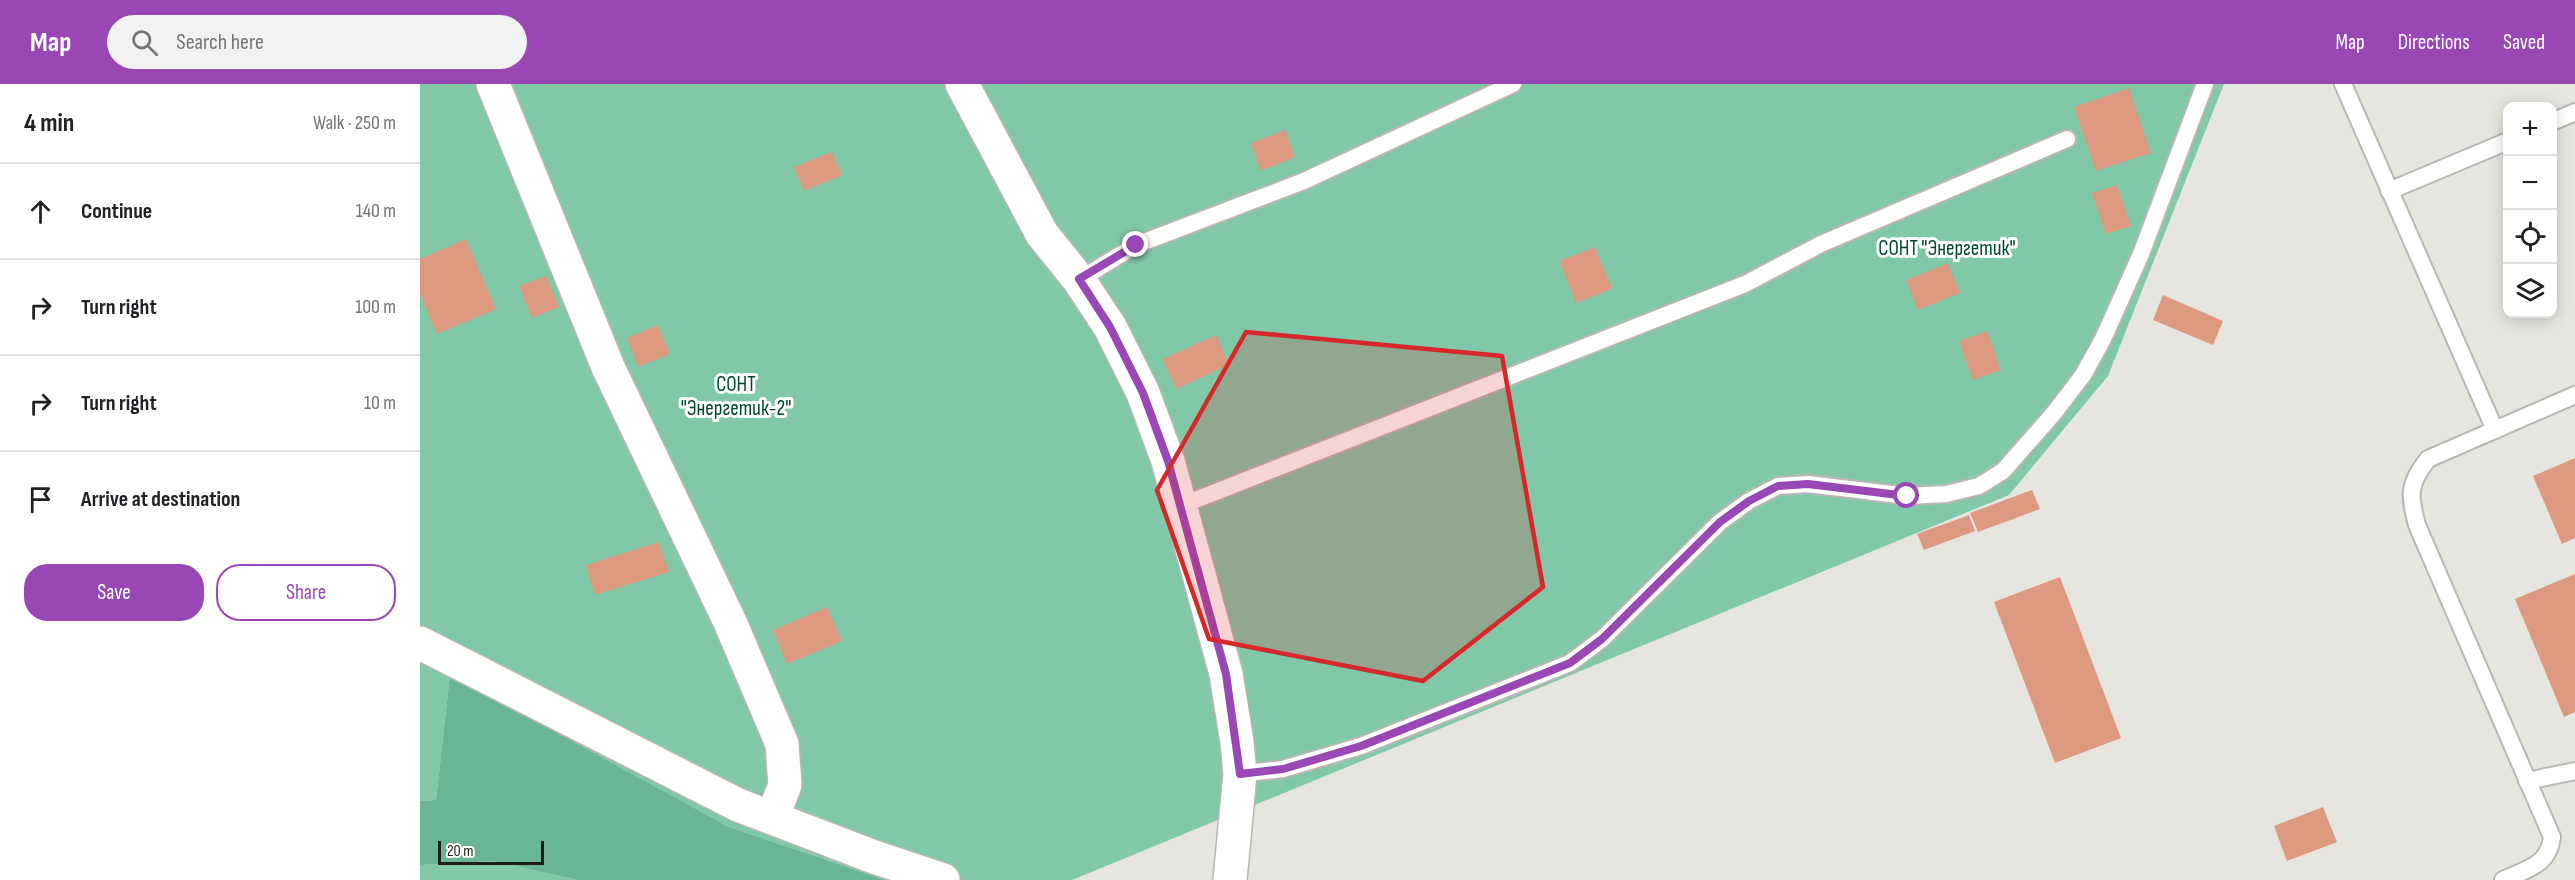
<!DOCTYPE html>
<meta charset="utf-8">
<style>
body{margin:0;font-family:"Sofia Sans Condensed",sans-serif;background:#f2f2f2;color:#202124}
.controls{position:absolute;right:18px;top:18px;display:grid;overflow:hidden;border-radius:12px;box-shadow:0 3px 15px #0003}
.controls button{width:54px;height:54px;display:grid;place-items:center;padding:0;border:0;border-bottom:2px solid #e0e0e0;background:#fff;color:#202124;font:30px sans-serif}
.scale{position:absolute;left:18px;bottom:15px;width:106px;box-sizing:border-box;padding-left:6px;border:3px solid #1d1d1b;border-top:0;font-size:16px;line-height:21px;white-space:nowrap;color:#1d1d1b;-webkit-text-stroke:4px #fff;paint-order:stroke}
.stop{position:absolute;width:18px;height:18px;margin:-14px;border:4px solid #9a47b6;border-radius:50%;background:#fff}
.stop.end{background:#9a47b6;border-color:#fff;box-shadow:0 2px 6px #0008}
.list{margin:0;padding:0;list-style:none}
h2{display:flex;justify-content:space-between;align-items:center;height:78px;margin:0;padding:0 24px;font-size:26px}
h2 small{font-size:20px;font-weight:400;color:#757577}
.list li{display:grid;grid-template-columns:39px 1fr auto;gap:18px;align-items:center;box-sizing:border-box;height:96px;padding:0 24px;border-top:2px solid #e0e0e0}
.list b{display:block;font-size:22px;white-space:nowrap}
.list em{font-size:20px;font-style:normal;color:#757577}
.actions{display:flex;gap:12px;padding:18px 24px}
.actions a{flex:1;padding:14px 0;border:2px solid #9a47b6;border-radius:24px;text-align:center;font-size:21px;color:#9a47b6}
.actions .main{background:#9a47b6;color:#fff}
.icon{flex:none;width:33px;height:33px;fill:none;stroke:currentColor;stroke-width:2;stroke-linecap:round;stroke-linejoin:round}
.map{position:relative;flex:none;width:2155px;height:796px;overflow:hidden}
header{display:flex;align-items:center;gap:36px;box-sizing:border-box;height:84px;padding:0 30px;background:#9a47b6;color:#fff}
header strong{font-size:28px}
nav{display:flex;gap:33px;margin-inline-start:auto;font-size:21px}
.search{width:420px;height:54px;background:#f2f2f2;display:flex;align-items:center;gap:15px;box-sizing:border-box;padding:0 21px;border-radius:33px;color:#757577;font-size:22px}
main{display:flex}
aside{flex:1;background:#fff}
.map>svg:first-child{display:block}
.green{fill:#81c8a8}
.forest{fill:#69b595}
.building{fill:#dd997f}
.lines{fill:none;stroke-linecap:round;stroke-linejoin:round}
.service-casing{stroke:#b9b7b3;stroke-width:20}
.minor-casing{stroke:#b9b7b3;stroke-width:36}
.service{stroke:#fff;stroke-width:16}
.minor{stroke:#fff;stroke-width:33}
.route{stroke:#9a47b6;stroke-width:8}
.marked{fill:#d62828;fill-opacity:0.2;stroke:#d62828;stroke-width:4.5;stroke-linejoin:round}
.labels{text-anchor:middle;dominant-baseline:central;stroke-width:6;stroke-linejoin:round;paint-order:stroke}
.park-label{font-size:21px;fill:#014530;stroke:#fff}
</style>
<header>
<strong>Map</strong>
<div class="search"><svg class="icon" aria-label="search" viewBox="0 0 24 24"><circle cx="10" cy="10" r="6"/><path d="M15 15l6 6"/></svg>Search here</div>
<nav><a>Map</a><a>Directions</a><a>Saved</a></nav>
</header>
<main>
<aside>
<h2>4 min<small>Walk · 250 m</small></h2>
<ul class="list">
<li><svg class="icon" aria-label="ahead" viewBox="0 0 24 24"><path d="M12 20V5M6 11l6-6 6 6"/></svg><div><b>Continue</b></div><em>140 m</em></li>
<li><svg class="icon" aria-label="right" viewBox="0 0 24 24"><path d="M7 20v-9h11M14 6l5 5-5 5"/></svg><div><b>Turn right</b></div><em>100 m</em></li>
<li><svg class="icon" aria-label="right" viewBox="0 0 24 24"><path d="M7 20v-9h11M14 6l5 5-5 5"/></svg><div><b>Turn right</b></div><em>10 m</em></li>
<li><svg class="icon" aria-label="arrive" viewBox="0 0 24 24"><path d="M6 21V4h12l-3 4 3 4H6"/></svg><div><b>Arrive at destination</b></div></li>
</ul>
<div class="actions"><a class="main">Save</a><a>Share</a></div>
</aside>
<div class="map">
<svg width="2155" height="796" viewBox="0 0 2155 796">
<rect width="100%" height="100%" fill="#e6e5e0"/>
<g class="green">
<polygon points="0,0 1804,0 1688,292 1589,411 652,796 466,796 309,743 30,590 16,716 0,717"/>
<polygon points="73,777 158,796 0,796 0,781"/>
</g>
<polygon class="forest" points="30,590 309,743 466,796 158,796 73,777 0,781 0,717 16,716"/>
<g class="building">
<polygon points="1709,4 1731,69 1676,87 1654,23"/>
<polygon points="865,46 875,73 841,87 831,59"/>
<polygon points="412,68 422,91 384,107 374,83"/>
<polygon points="1697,101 1711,142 1686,150 1672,109"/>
<polygon points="46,155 76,225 17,250 0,210 0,175"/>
<polygon points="1175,163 1192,205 1156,219 1140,177"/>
<polygon points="1528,179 1540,209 1498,226 1486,196"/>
<polygon points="126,192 139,223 112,234 99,202"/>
<polygon points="1743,211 1803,237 1793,261 1733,236"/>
<polygon points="238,241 250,270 218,283 207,254"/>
<polygon points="1567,247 1581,286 1553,296 1539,257"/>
<polygon points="796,251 809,281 756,305 743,275"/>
<polygon points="2155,374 2155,454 2142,460 2113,392"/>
<polygon points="1612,406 1620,425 1558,448 1550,429"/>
<polygon points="1549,431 1555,447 1504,466 1497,450"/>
<polygon points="239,458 249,488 175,511 166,481"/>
<polygon points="2155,490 2155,628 2144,633 2095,515"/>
<polygon points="1640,493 1701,654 1635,679 1574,518"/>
<polygon points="407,523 422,557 367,580 353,546"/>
<polygon points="1903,723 1917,758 1867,777 1854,742"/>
</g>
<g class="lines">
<g class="service-casing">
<g id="service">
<polyline points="1923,0 2075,346"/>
<polyline points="2132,38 2155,28"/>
<polyline points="1969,107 2088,57"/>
<polyline points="659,196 716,161 884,97 1093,0"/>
<polyline points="760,422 1325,200 1401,160 1647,55"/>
<polyline points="820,690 863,685 941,662 1150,579 1182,555 1300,438 1329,417 1358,402 1388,400 1487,412 1526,410 1559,402 1583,387 1634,329 1663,291 1683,255 1721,170 1785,0"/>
<polyline points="2107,697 2155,687"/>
<path d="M2083 796C2106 785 2129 782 2132 753L1997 441C1989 411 1988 400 2008 375L2155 311"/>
</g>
</g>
<g class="minor-casing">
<g id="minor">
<polyline points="73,0 188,283 310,538 362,660 365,701 352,734"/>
<polyline points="542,0 622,150 659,196 690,243 723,309 748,377 806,590 817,658 820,690 810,796"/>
<polyline points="0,559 318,721 454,773 523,796"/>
</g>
</g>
<use href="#service" class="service"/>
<use href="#minor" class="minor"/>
</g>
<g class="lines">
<polyline class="route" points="716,161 659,195 690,243 723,309 748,377 806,590 820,690 863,685 941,662 1150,579 1182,555 1300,438 1329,417 1358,402 1388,400 1487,412"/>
</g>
<path class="marked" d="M826 248 1082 272 1123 503 1003 597 789 555 737 406Z"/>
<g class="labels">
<g class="park-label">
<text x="1527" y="164">СОНТ "Энергетик"</text>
<text x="316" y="300">СОНТ<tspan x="316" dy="24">"Энергетик-2"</tspan></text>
</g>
</g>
</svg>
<div class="controls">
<button>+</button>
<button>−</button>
<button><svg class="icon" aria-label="locate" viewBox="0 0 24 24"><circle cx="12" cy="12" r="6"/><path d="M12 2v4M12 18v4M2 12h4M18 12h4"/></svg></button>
<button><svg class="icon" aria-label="layers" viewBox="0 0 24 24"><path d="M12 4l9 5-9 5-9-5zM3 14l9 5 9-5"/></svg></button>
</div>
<div class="scale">20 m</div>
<div class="stop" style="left:1487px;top:412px"></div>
<div class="stop end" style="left:716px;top:161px"></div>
</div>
</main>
